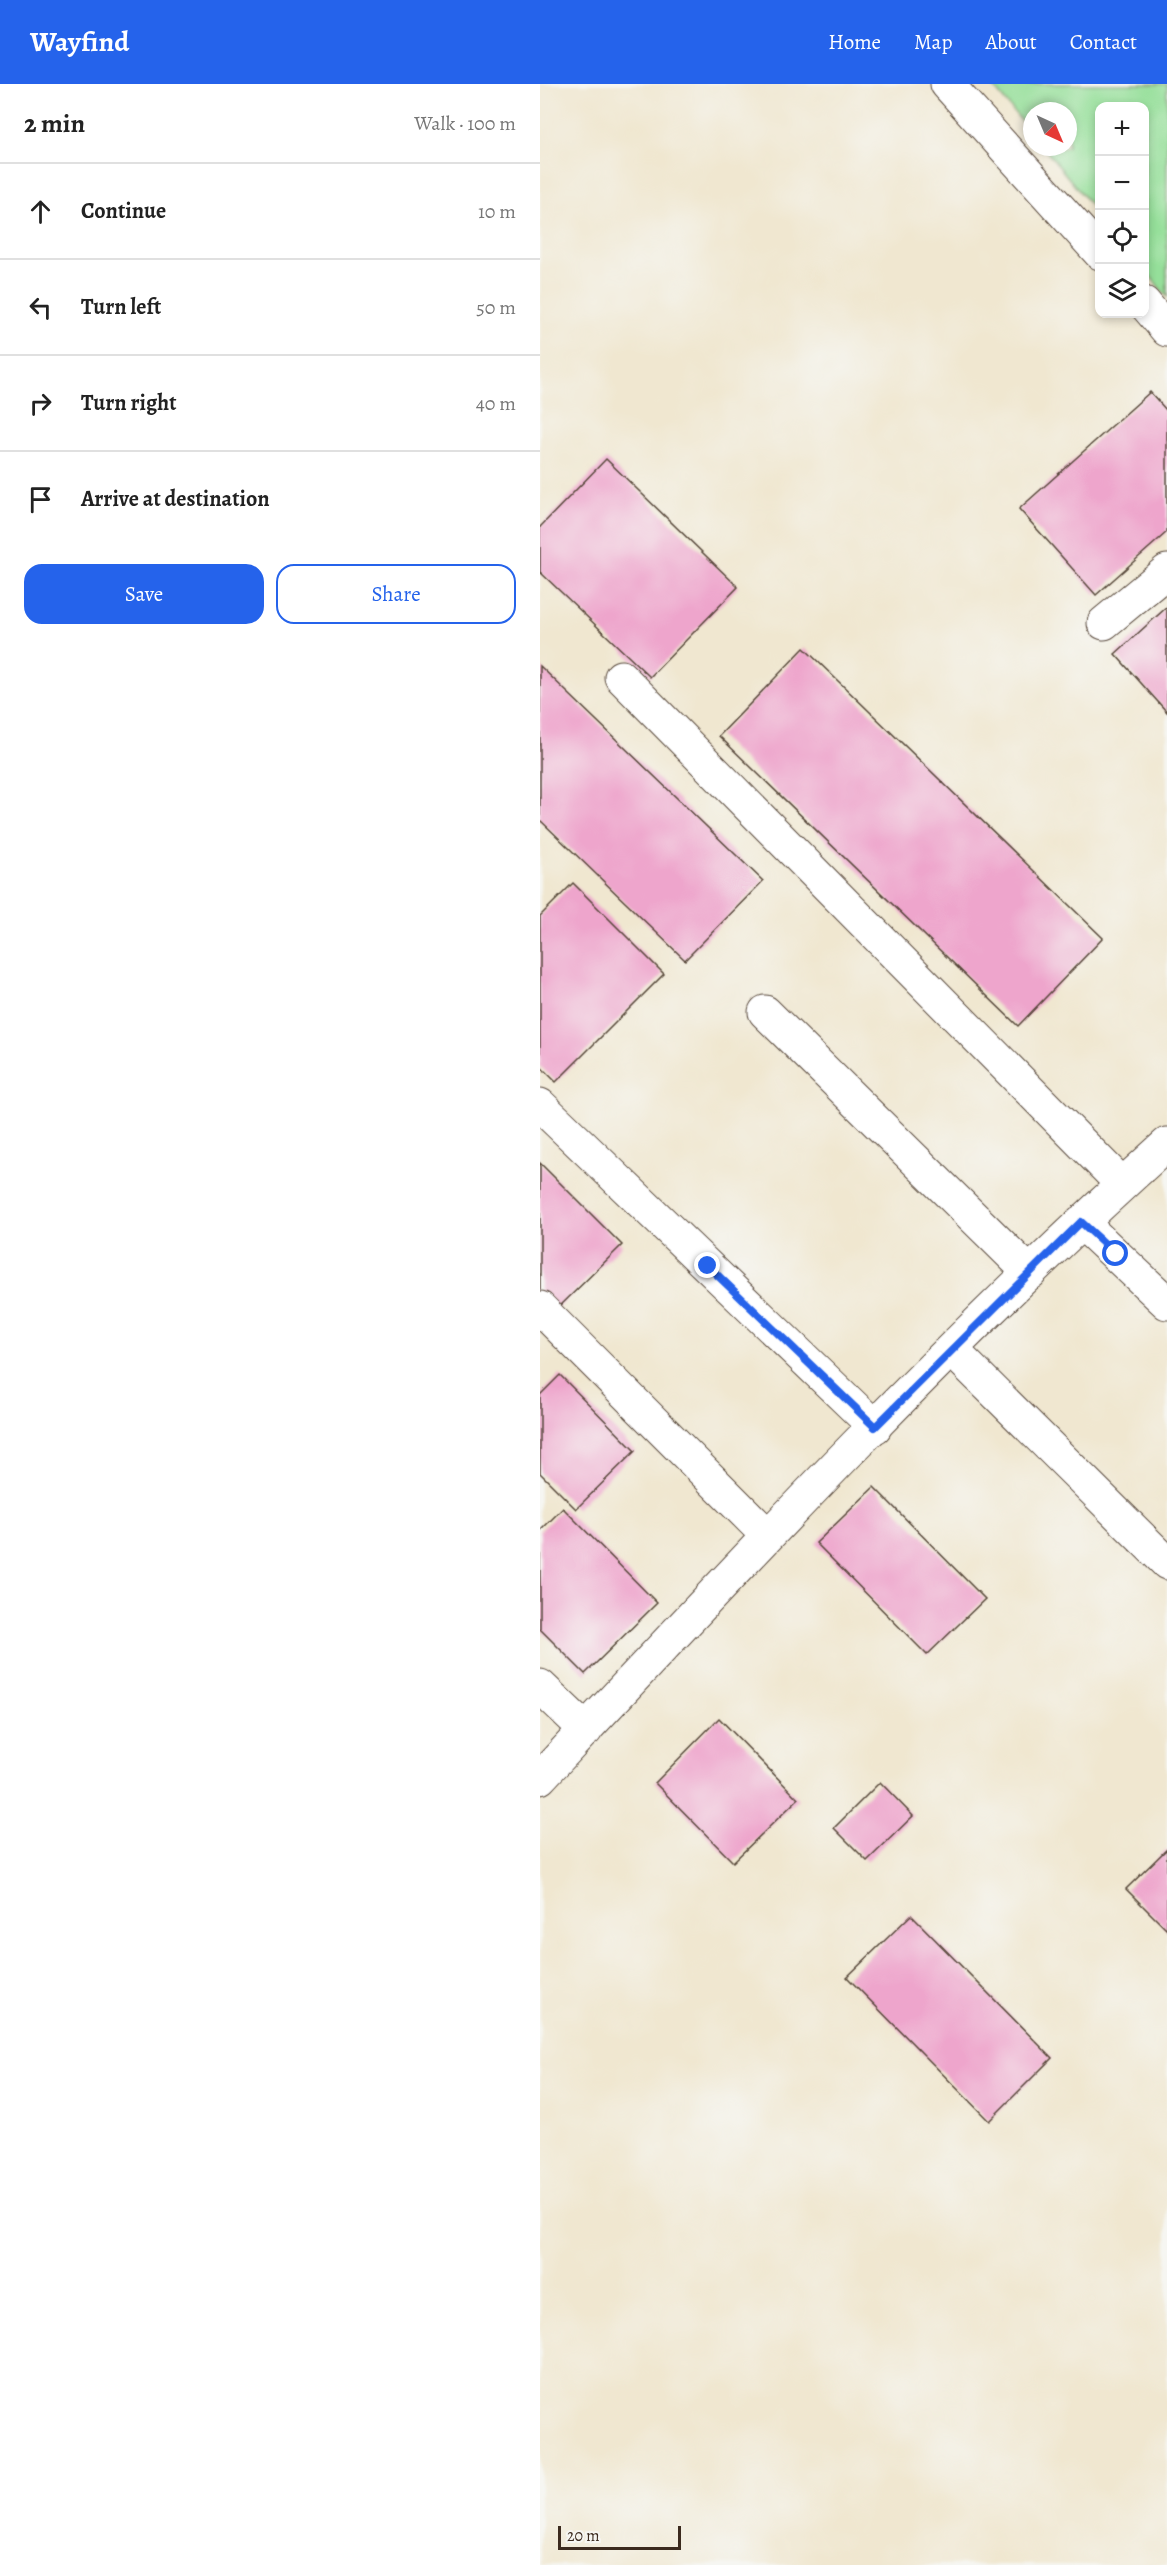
<!DOCTYPE html>
<meta charset="utf-8">
<style>
body{margin:0;font-family:Alegreya,serif;background:#f6f6f6;color:#222}
.controls{position:absolute;right:18px;top:18px;display:grid;overflow:hidden;border-radius:12px;box-shadow:0 3px 9px #0003}
.controls button{width:54px;height:54px;display:grid;place-items:center;padding:0;border:0;border-bottom:2px solid #e0e0e0;background:#fff;color:#222;font:30px sans-serif}
.compass{position:absolute;left:483px;top:18px;width:54px;height:54px;border-radius:50%;background:#fff;box-shadow:0 3px 9px #0003;rotate:136deg}
.scale{position:absolute;left:18px;bottom:15px;width:123px;box-sizing:border-box;padding-left:6px;border:3px solid #3b2a1e;border-top:0;font-size:16px;line-height:21px;white-space:nowrap;color:#3b2a1e;-webkit-text-stroke:4px #f6f6f2;paint-order:stroke}
.stop{position:absolute;width:18px;height:18px;margin:-14px;border:4px solid #2563eb;border-radius:50%;background:#fff}
.stop.end{background:#2563eb;border-color:#fff;box-shadow:0 2px 6px #0008}
.list{margin:0;padding:0;list-style:none}
h2{display:flex;justify-content:space-between;align-items:center;height:78px;margin:0;padding:0 24px;font-size:26px}
h2 small{font-size:20px;font-weight:400;color:#767676}
.list li{display:grid;grid-template-columns:39px 1fr auto;gap:18px;align-items:center;box-sizing:border-box;height:96px;padding:0 24px;border-top:2px solid #e0e0e0}
.list b{display:block;font-size:22px;white-space:nowrap}
.list em{font-size:20px;font-style:normal;color:#767676}
.actions{display:flex;gap:12px;padding:18px 24px}
.actions a{flex:1;padding:14px 0;border:2px solid #2563eb;border-radius:18px;text-align:center;font-size:21px;color:#2563eb}
.actions .main{background:#2563eb;color:#fff}
.icon{flex:none;width:33px;height:33px;fill:none;stroke:currentColor;stroke-width:2;stroke-linecap:round;stroke-linejoin:round}
.map{position:relative;flex:none;width:627px;height:2481px;overflow:hidden}
header{display:flex;align-items:center;gap:36px;box-sizing:border-box;height:84px;padding:0 30px;background:#2563eb;color:#fff}
header strong{font-size:28px}
nav{display:flex;gap:33px;margin-inline-start:auto;font-size:21px}
main{display:flex}
aside{flex:1;background:#fff}
.map>svg:first-child{display:block}
.green{fill:#95df9a;stroke:#68845c;stroke-width:1.5}
.building{fill:#eea5cc}
.lines{fill:none;stroke-linecap:round;stroke-linejoin:round}
.minor-casing{stroke:#564639;stroke-width:35}
.minor{stroke:#fff;stroke-width:33}
.route{stroke:#2563eb;stroke-width:8}
</style>
<header>
<strong>Wayfind</strong>
<nav><a>Home</a><a>Map</a><a>About</a><a>Contact</a></nav>
</header>
<main>
<aside>
<h2>2 min<small>Walk · 100 m</small></h2>
<ul class="list">
<li><svg class="icon" aria-label="ahead" viewBox="0 0 24 24"><path d="M12 20V5M6 11l6-6 6 6"/></svg><div><b>Continue</b></div><em>10 m</em></li>
<li><svg class="icon" aria-label="left" viewBox="0 0 24 24"><path d="M17 20v-9H6M10 6l-5 5 5 5"/></svg><div><b>Turn left</b></div><em>50 m</em></li>
<li><svg class="icon" aria-label="right" viewBox="0 0 24 24"><path d="M7 20v-9h11M14 6l5 5-5 5"/></svg><div><b>Turn right</b></div><em>40 m</em></li>
<li><svg class="icon" aria-label="arrive" viewBox="0 0 24 24"><path d="M6 21V4h12l-3 4 3 4H6"/></svg><div><b>Arrive at destination</b></div></li>
</ul>
<div class="actions"><a class="main">Save</a><a>Share</a></div>
</aside>
<div class="map">
<svg width="627" height="2481" viewBox="0 0 627 2481">
<rect width="100%" height="100%" fill="#f6f6f2"/>
<filter id="ink" filterUnits="userSpaceOnUse"><feTurbulence type="fractalNoise" baseFrequency=".0167" numOctaves="2"/><feDisplacementMap in="SourceGraphic" scale="12" xChannelSelector="R" yChannelSelector="G"/><feConvolveMatrix kernelMatrix="1 2 1 2 8 2 1 2 1" color-interpolation-filters="sRGB"/></filter>
<filter id="wash" filterUnits="userSpaceOnUse"><feTurbulence type="fractalNoise" baseFrequency=".008" numOctaves="4" result="noise"/><feDisplacementMap in="SourceGraphic" scale="24" xChannelSelector="R" yChannelSelector="G"/><feGaussianBlur stdDeviation="1.35" result="paint"/><feColorMatrix in="noise" values="0 0 0 0 0 0 0 0 0 0 0 0 0 0 0 0 0 1.4 0 .05"/><feComposite in="paint" operator="in"/></filter>
<g filter="url(#wash)">
<rect width="100%" height="100%" fill="#f0e7d0"/>
<polygon class="green" points="451,0 627,0 627,213 605,186 604,22 560,22 559,131 503,63 528,63 528,27 492,27 492,50"/>
<g id="blocks">
<g class="building">
<polygon points="610,308 627,327 627,448 556,511 479,425"/>
<polygon points="66,375 198,503 110,593 0,488 0,443"/>
<polygon points="627,523 627,628 575,570"/>
<polygon points="264,564 563,854 478,942 179,652"/>
<polygon points="0,582 223,797 145,876 0,736"/>
<polygon points="33,799 124,890 16,998 0,982 0,832"/>
<polygon points="0,1079 82,1161 14,1228 0,1214"/>
<polygon points="20,1291 95,1367 36,1425 0,1389 0,1311"/>
<polygon points="334,1403 445,1515 387,1571 276,1459"/>
<polygon points="23,1424 117,1519 45,1590 0,1545 0,1447"/>
<polygon points="179,1634 258,1715 193,1778 115,1699"/>
<polygon points="340,1698 373,1732 327,1777 294,1744"/>
<polygon points="627,1765 627,1846 586,1805"/>
<polygon points="371,1831 512,1974 449,2037 307,1893"/>
</g>
</g>
</g>
<g filter="url(#ink)">
<use href="#blocks" fill-opacity="0" stroke="#564639" stroke-width="1.5"/>
<g class="lines">
<g class="minor-casing">
<g id="minor">
<polyline points="407,0 560,169"/>
<polyline points="604,219 627,246"/>
<polyline points="564,539 627,487"/>
<polyline points="81,593 582,1100"/>
<polyline points="225,928 490,1189"/>
<polyline points="0,1021 335,1343"/>
<polyline points="541,1138 627,1219"/>
<polyline points="0,1224 227,1451"/>
<polyline points="412,1266 627,1479"/>
<polyline points="0,1602 46,1646"/>
<path d="M0 1694C203 1477 406 1259 627 1060"/>
</g>
</g>
<use href="#minor" class="minor"/>
</g>
</g>
<g class="lines" filter="url(#ink)">
<polyline class="route" points="168,1182 335,1343 541,1138 576,1170"/>
</g>
</svg>
<div class="controls">
<button>+</button>
<button>−</button>
<button><svg class="icon" aria-label="locate" viewBox="0 0 24 24"><circle cx="12" cy="12" r="6"/><path d="M12 2v4M12 18v4M2 12h4M18 12h4"/></svg></button>
<button><svg class="icon" aria-label="layers" viewBox="0 0 24 24"><path d="M12 4l9 5-9 5-9-5zM3 14l9 5 9-5"/></svg></button>
</div>
<svg class="compass" viewBox="-18 -18 36 36"><path d="M0-13l5 13h-10z" fill="#e53935"/><path d="M0 13l5-13h-10z" fill="#767676"/></svg>
<div class="scale">20 m</div>
<div class="stop" style="left:576px;top:1170px"></div>
<div class="stop end" style="left:168px;top:1182px"></div>
</div>
</main>
